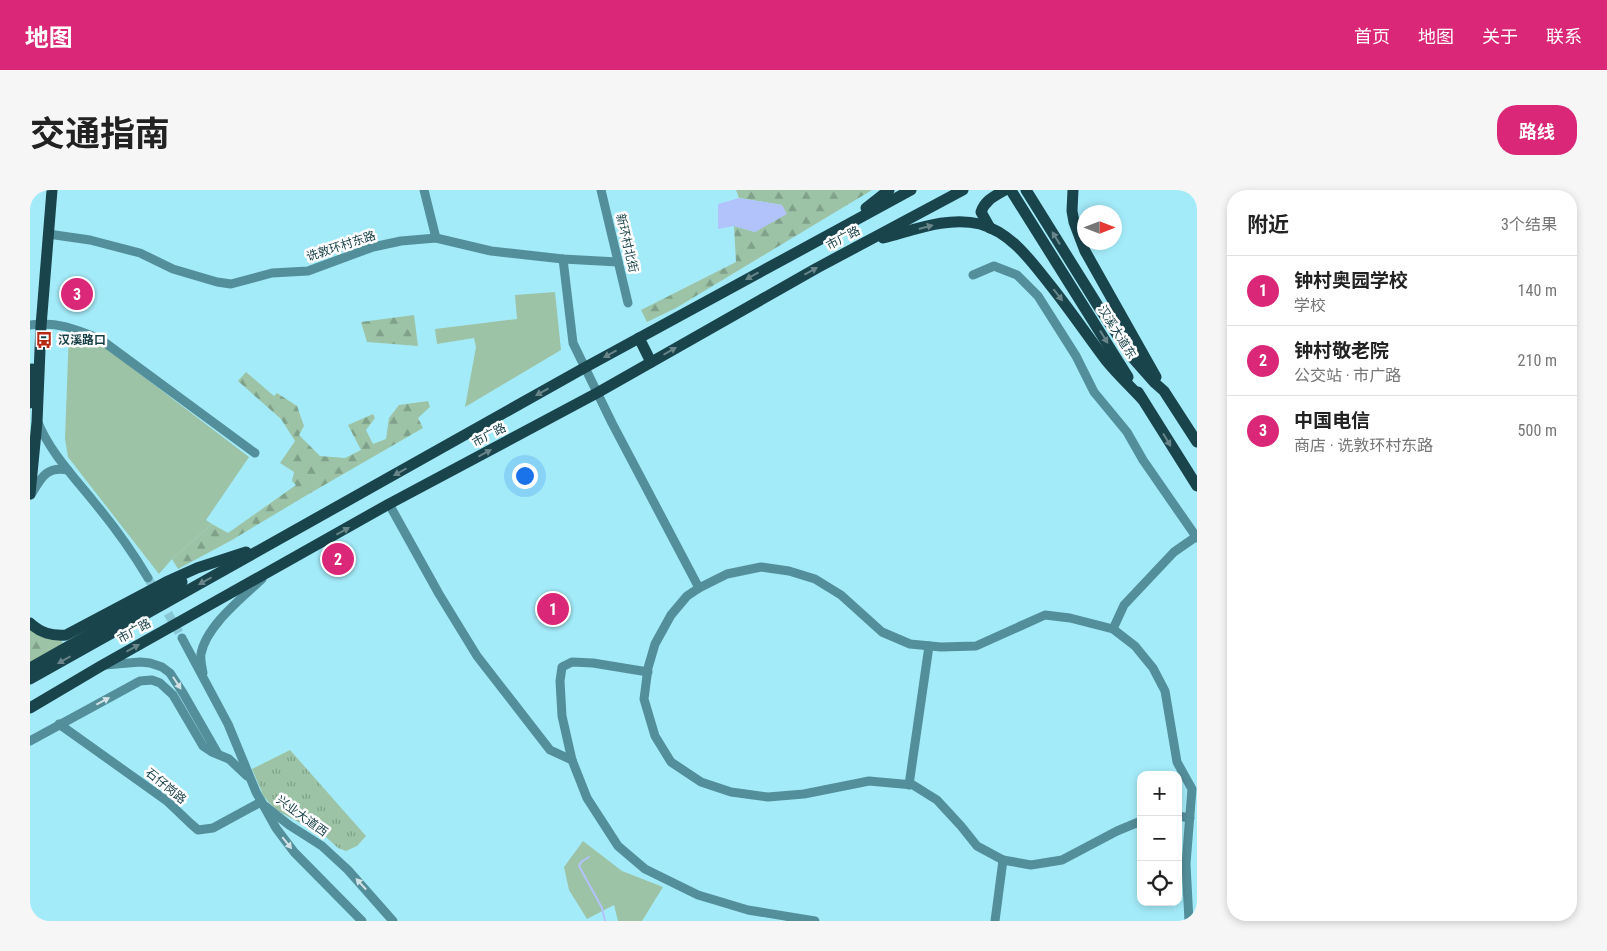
<!DOCTYPE html>
<html lang="zh">
<meta charset="utf-8">
<style>
body{margin:0;font-family:"Roboto Condensed","Noto Sans SC",sans-serif;background:#f6f6f6;color:#222}
.controls{position:absolute;right:15px;bottom:15px;display:grid;overflow:hidden;border-radius:10px;box-shadow:0 2px 8px #0003}
.controls button{width:45px;height:45px;display:grid;place-items:center;padding:0;border:0;border-bottom:1px solid #e0e0e0;background:#fff;color:#222;font:25px sans-serif}
.compass{position:absolute;left:1047px;top:15px;width:45px;height:45px;border-radius:50%;background:#fff;box-shadow:0 2px 8px #0003;rotate:90deg}
.you{position:absolute;left:494px;top:285px;width:18px;height:18px;margin:-12px;border:4px solid #fff;border-radius:50%;background:#1a73e8;box-shadow:0 0 0 8px #1a73e833}
.badge{display:grid;place-items:center;width:32px;height:32px;border-radius:50%;background:#db2777;color:#fff;font-size:16px;font-weight:700}
.pin{position:absolute;translate:-50% -50%;border:2px solid #fff;box-shadow:0 1px 5px #0006}
.list{margin:0;padding:0;list-style:none}
h2{display:flex;justify-content:space-between;align-items:center;height:65px;margin:0;padding:0 20px;font-size:21px}
h2 small{font-size:16px;font-weight:400;color:#767676}
.list li{display:grid;grid-template-columns:32px 1fr auto;gap:15px;align-items:center;box-sizing:border-box;height:70px;padding:0 20px;border-top:1px solid #e0e0e0}
.list b{display:block;font-size:19px;white-space:nowrap}
.list p{margin:0;font-size:16px;white-space:nowrap;color:#767676}
.list em{font-size:16px;font-style:normal;color:#767676}
.icon{flex:none;width:28px;height:28px;fill:none;stroke:currentColor;stroke-width:2;stroke-linecap:round;stroke-linejoin:round}
.map{position:relative;flex:none;width:1167px;height:731px;overflow:hidden;border-radius:20px}
header{display:flex;align-items:center;gap:30px;box-sizing:border-box;height:70px;padding:0 25px;background:#db2777;color:#fff}
header strong{font-size:24px}
nav{display:flex;gap:28px;margin-inline-start:auto;font-size:18px}
.intro{display:flex;align-items:center;justify-content:space-between;box-sizing:border-box;height:120px;padding:0 30px}
h1{margin:0;font-size:35px}
.button{padding:12px 22px;border-radius:20px;background:#db2777;color:#fff;font-size:18px;font-weight:700}
main{display:flex;gap:30px;padding:0 30px}
aside{flex:1;background:#fff;border-radius:20px;box-shadow:0 2px 8px #0003}
.map>svg:first-child{display:block}
.grass{fill:#9dc3a6}
.forest{fill:url(#forest-firs)}
.park{fill:url(#park-tufts)}
.water{fill:#b2c3fc}
.lines{fill:none;stroke-linecap:round;stroke-linejoin:round}
.stream{stroke:#b2c3fc;stroke-width:2}
.minor-tunnel{stroke:#88c8d5;stroke-width:9;stroke-dasharray:9 4.5;stroke-linecap:butt}
.minor{stroke:#538f9b;stroke-width:9}
.major{stroke:#19444c;stroke-width:11}
.oneway{fill:#69858a}
.oneway2{fill:#d3e2e5}
.labels{text-anchor:middle;dominant-baseline:central;stroke-width:5;stroke-linejoin:round;paint-order:stroke}
.street-label{font-size:12px;fill:#163e45;stroke:#fefefe}
.poi-label{font-size:12px;font-weight:bold;fill:#163e45;stroke:#fefefe;text-anchor:start}
</style>
<header>
<strong>地图</strong>
<nav><a>首页</a><a>地图</a><a>关于</a><a>联系</a></nav>
</header>
<div class="intro"><h1>交通指南</h1><a class="button">路线</a></div>
<main>
<div class="map">
<svg width="1167" height="731" viewBox="0 0 1167 731">
<defs>
<pattern id="forest-firs" width="22" height="20" patternUnits="userSpaceOnUse" patternTransform="scale(1.25)"><rect width="22" height="20" fill="#9dc3a6"/><path d="M5 1l3.5 6h-7zM16 11l3.5 6h-7z" fill="#7fa089"/></pattern>
<pattern id="park-tufts" width="24" height="20" patternUnits="userSpaceOnUse" patternTransform="scale(1.25)"><rect width="24" height="20" fill="#9dc3a6"/><path d="M3 7l-1-3M5 7V3M7 7l1-3M15 17l-1-3M17 17v-4M19 17l1-3" fill="none" stroke="#7fa089"/></pattern>
</defs>
<rect width="100%" height="100%" fill="#a4ebf9"/>
<g class="grass">
<polygon points="525,102 531,160 435,217 446,157 444,148 407,154 405,139 487,129 485,105"/>
<polygon points="39,141 68,152 219,267 176,330 182,334 142,369 129,384 38,267 35,249"/>
<polygon points="553,651 592,681 633,697 612,731 588,731 584,715 557,729 539,700 534,677"/>
</g>
<g class="forest">
<polygon points="706,0 842,0 646,118 617,132 611,120 706,72 704,36 725,42 752,15 709,8"/>
<polygon points="384,125 388,156 337,152 331,132"/>
<polygon points="216,182 244,206 247,203 267,216 274,236 269,245 290,266 315,268 331,260 318,235 343,224 345,228 336,240 343,254 356,249 359,228 369,215 398,211 400,217 388,228 393,238 277,305 202,350 148,379 142,369 182,334 198,343 266,295 262,291 264,282 250,273 265,251 251,229 208,191"/>
<polygon points="0,439 31,449 33,454 0,474"/>
</g>
<polygon class="park" points="260,560 336,646 327,656 316,661 308,658 296,647 246,620 234,607 222,579"/>
<polygon class="water" points="709,8 752,15 757,24 725,42 704,36 688,39 688,14"/>
<g class="lines">
<polyline class="stream" points="559,667 551,672 549,676 572,718 575,731"/>
<polyline class="minor-tunnel" points="118,388 152,448"/>
<g class="minor">
<polyline points="394,0 406,48"/>
<polyline points="571,0 598,113"/>
<polyline points="18,44 60,50 110,63 143,79 187,92 201,94 242,83 278,81 343,57 371,51 406,48 461,61 533,69 588,72"/>
<polyline points="533,69 543,153 582,233 669,398"/>
<polyline points="943,85 964,76 987,85 1008,106 1046,166 1064,202 1097,242 1113,270 1167,348"/>
<path d="M0 135C26 131 46 139 70 149L225 263"/>
<path d="M7 230C19 261 43 286 64 312 84 336 102 361 118 388"/>
<path d="M1 305C11 288 16 276 38 280"/>
<polyline points="359,314 409,404 447,466 520,560 542,570"/>
<polyline points="1083,439 1094,415 1144,362 1167,346"/>
<polyline points="152,448 198,534 226,602 246,638 264,662 332,731"/>
<polyline points="75,475 110,472 120,473 132,477 140,483 153,503 188,564"/>
<polyline points="618,482 563,473 542,472 532,477 530,491 532,526 542,570 557,608 588,656 615,679 668,705 718,720 785,731"/>
<path d="M173 483C172 477 170 470 171 464 176 436 212 408 232 389"/>
<polyline points="29,534 137,611 160,633 168,640 183,638 231,612"/>
<polyline points="0,551 110,491 122,490 130,493 143,505 173,556 182,562 199,569 217,586"/>
<polyline points="879,595 899,456"/>
<polyline points="235,616 259,635 292,656 318,680 363,731"/>
<polyline points="1148,626 1160,628"/>
<polyline points="1111,631 1087,641 1032,670 1001,675 973,670 947,656 931,636 907,610 883,595 839,591 774,604 738,607 701,602 671,592 641,572 625,546 614,509 618,478 625,454 641,425 657,406 669,398 697,384 731,377 759,381 785,389 811,405 852,442 880,454 911,457 946,456 1015,425 1040,428 1083,439 1105,456 1123,478 1135,501 1147,572 1162,599 1156,674 1159,731"/>
<polyline points="965,731 973,670"/>
</g>
<g class="major">
<polyline points="996,0 1070,119 1102,167 1125,193 1134,201 1167,252"/>
<polyline points="1043,0 1042,21 1044,32 1055,61 1126,187"/>
<polyline points="982,2 1098,187"/>
<polyline points="836,18 859,0"/>
<path d="M960 38 951 22C955 10 965 6 975 0"/>
<path d="M853 48C884 40 918 26 950 34 982 43 1001 71 1021 96 1040 120 1057 145 1075 169 1086 183 1100 196 1112 209"/>
<polyline points="609,148 621,172"/>
<polyline points="1108,202 1167,296"/>
<polyline points="0,213 2,179"/>
<polyline points="0,304 7,232 11,136 22,0"/>
<path d="M0 433C11 443 21 446 36 445L136 392 167 378 216 362"/>
<polyline points="0,478 152,392"/>
<polyline points="0,489 554,178 881,0"/>
<polyline points="0,518 71,476 359,314 567,203 787,78 933,0"/>
</g>
</g>
<defs><path id="oneway-solid" d="M-6-.8H1V-3.2L6.5 0L1 3.2V.8H-6Z" transform="scale(1.25)"/></defs>
<g class="oneway">
<use href="#oneway-solid" transform="translate(896 37) rotate(-15)"/>
<use href="#oneway-solid" transform="translate(1026 48) rotate(-122)"/>
<use href="#oneway-solid" transform="translate(781 81) rotate(-29)"/>
<use href="#oneway-solid" transform="translate(722 86) rotate(151)"/>
<use href="#oneway-solid" transform="translate(1028 105) rotate(52)"/>
<use href="#oneway-solid" transform="translate(1074 147) rotate(58)"/>
<use href="#oneway-solid" transform="translate(640 161) rotate(-30)"/>
<use href="#oneway-solid" transform="translate(580 164) rotate(151)"/>
<use href="#oneway-solid" transform="translate(512 202) rotate(151)"/>
<use href="#oneway-solid" transform="translate(1137 250) rotate(59)"/>
<use href="#oneway-solid" transform="translate(455 263) rotate(-28)"/>
<use href="#oneway-solid" transform="translate(370 282) rotate(151)"/>
<use href="#oneway-solid" transform="translate(313 341) rotate(-29)"/>
<use href="#oneway-solid" transform="translate(175 391) rotate(151)"/>
<use href="#oneway-solid" transform="translate(103 458) rotate(-29)"/>
<use href="#oneway-solid" transform="translate(34 470) rotate(150)"/>
</g>
<g class="oneway2">
<use href="#oneway-solid" transform="translate(147 493) rotate(57)"/>
<use href="#oneway-solid" transform="translate(73 511) rotate(-28)"/>
<use href="#oneway-solid" transform="translate(257 653) rotate(51)"/>
<use href="#oneway-solid" transform="translate(331 694) rotate(-133)"/>
</g>
<defs>
<g id="bus-bare" transform="scale(1.35)"><path d="M-5-6H5V4H4V6H2V4H-2V6H-4V4H-5ZM-3.5-4V0h7V-4ZM-3.5 1.2v1.5H-2V1.2ZM2 1.2v1.5H3.5V1.2Z" fill="#b52812" stroke="#fefefe" stroke-width="2.5" paint-order="stroke"/></g>
</defs>
<g fill-rule="evenodd">
<use href="#bus-bare" x="14" y="150"/>
</g>
<g class="labels">
<g class="street-label">
<text transform="translate(813 48) rotate(-28)">市广路</text>
<text transform="translate(597 53) rotate(77)">新环村北街</text>
<text transform="translate(311 56) rotate(-18)">诜敦环村东路</text>
<text transform="translate(1087 142) rotate(58)">汉溪大道东</text>
<text transform="translate(459 245) rotate(-28)">市广路</text>
<text transform="translate(104 441) rotate(-29)">市广路</text>
<text transform="translate(136 596) rotate(39)">石仔岗路</text>
<text transform="translate(272 626) rotate(36)">兴业大道西</text>
</g>
<g class="poi-label">
<text x="28" y="150">汉溪路口</text>
</g>
</g>
</svg>
<div class="controls">
<button>+</button>
<button>−</button>
<button><svg class="icon" aria-label="locate" viewBox="0 0 24 24"><circle cx="12" cy="12" r="6"/><path d="M12 2v4M12 18v4M2 12h4M18 12h4"/></svg></button>
</div>
<svg class="compass" viewBox="-18 -18 36 36"><path d="M0-13l5 13h-10z" fill="#e53935"/><path d="M0 13l5-13h-10z" fill="#767676"/></svg>
<div class="you"></div>
<div class="pin badge" style="left:523px;top:419px">1</div>
<div class="pin badge" style="left:308px;top:369px">2</div>
<div class="pin badge" style="left:47px;top:104px">3</div>
</div>
<aside>
<h2>附近<small>3个结果</small></h2>
<ul class="list">
<li><span class="badge">1</span><div><b>钟村奥园学校</b><p>学校</p></div><em>140 m</em></li>
<li><span class="badge">2</span><div><b>钟村敬老院</b><p>公交站 · 市广路</p></div><em>210 m</em></li>
<li><span class="badge">3</span><div><b>中国电信</b><p>商店 · 诜敦环村东路</p></div><em>500 m</em></li>
</ul>
</aside>
</main>
